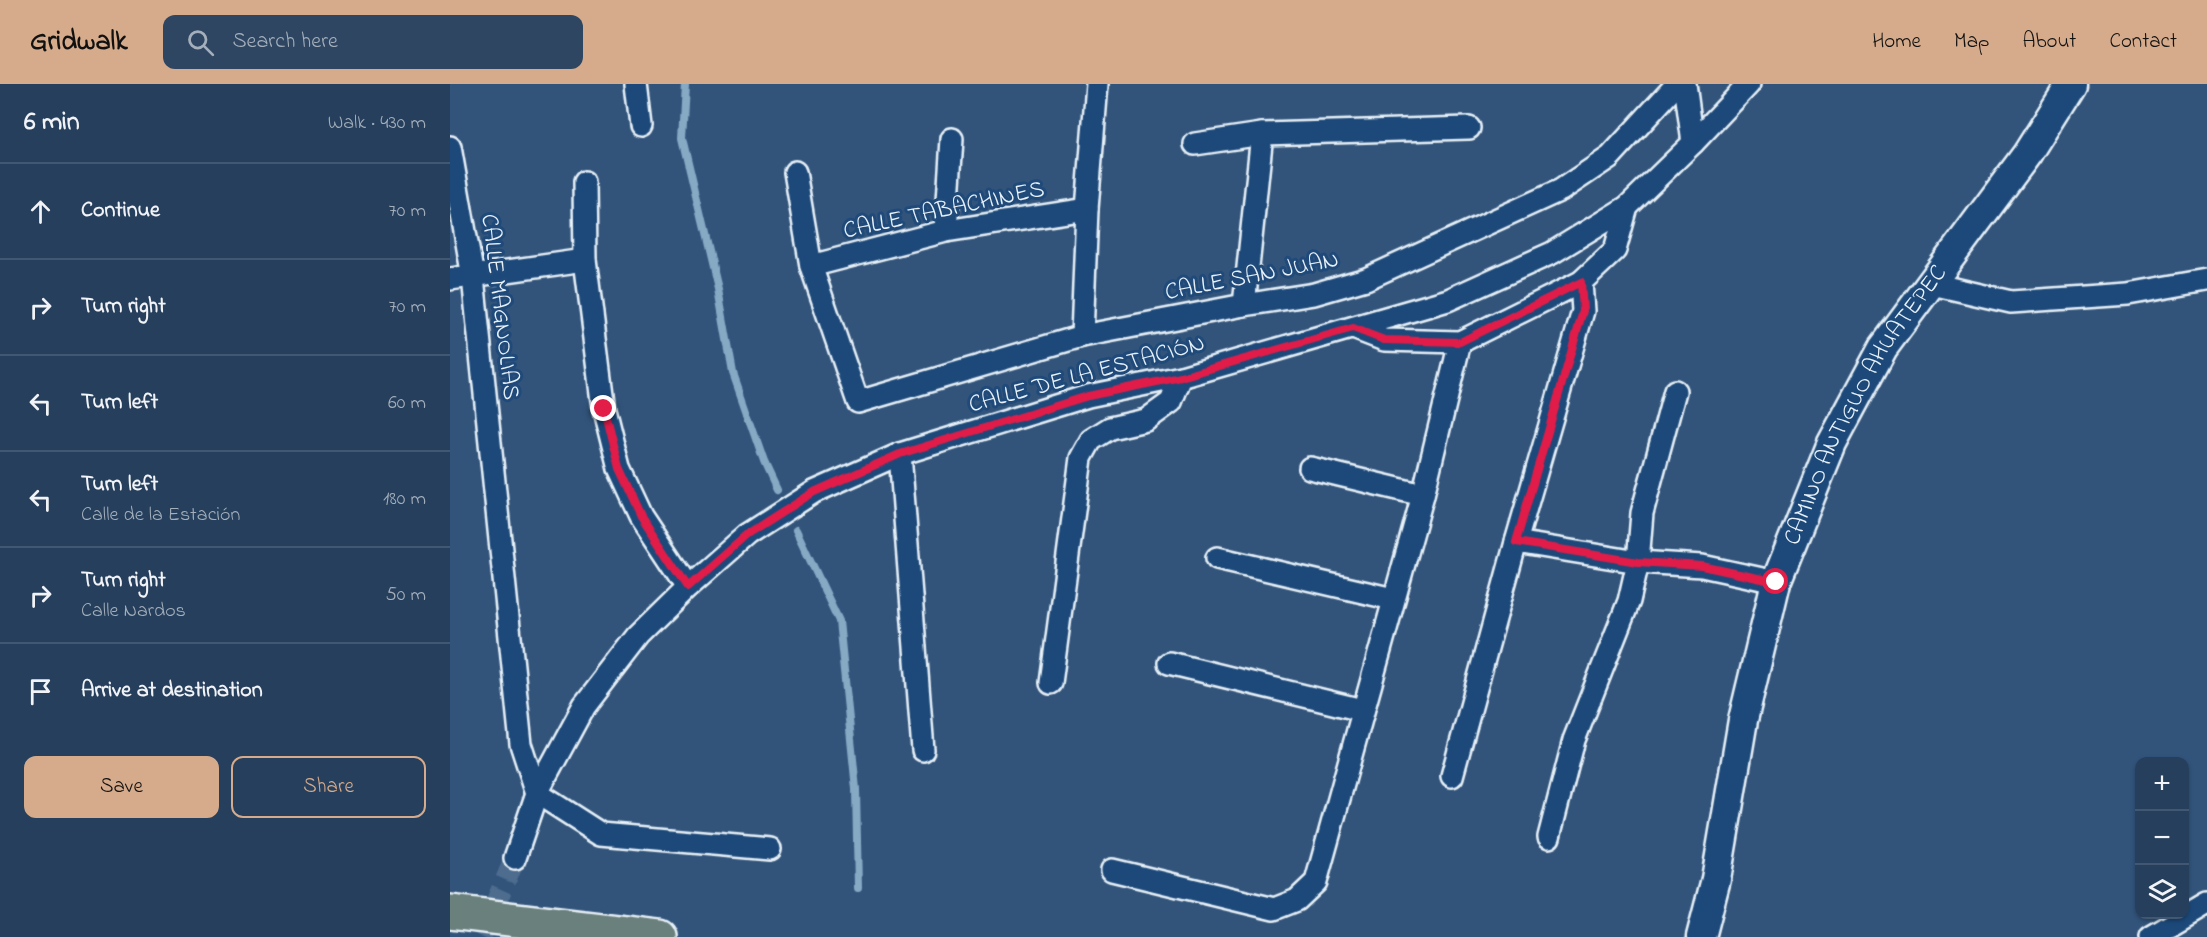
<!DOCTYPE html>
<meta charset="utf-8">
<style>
body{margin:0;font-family:"Indie Flower",sans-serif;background:#2e4662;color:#f1f3f6}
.controls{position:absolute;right:18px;bottom:18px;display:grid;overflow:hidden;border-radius:12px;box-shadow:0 2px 4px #0004}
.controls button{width:54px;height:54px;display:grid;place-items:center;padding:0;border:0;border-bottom:2px solid #425872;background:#263f5c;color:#f1f3f6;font:30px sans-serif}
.stop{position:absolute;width:18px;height:18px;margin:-14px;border:4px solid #e11d48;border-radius:50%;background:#fff}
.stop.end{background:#e11d48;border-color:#fff;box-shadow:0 2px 6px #0008}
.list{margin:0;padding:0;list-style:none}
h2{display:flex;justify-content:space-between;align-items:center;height:78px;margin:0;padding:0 24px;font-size:26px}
h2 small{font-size:20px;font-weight:400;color:#a4afbb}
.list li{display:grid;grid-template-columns:39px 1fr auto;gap:18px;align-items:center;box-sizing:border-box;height:96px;padding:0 24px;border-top:2px solid #425872}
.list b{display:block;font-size:22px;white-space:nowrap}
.list p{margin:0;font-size:20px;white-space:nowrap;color:#a4afbb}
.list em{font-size:20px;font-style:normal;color:#a4afbb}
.actions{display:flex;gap:12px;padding:18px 24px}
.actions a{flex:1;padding:14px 0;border:2px solid #d6ab8b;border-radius:12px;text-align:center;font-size:21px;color:#d6ab8b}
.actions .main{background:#d6ab8b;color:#111}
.icon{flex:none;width:33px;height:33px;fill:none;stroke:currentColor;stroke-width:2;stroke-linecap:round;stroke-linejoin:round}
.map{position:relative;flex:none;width:1757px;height:853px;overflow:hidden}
header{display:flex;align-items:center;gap:36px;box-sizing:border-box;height:84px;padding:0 30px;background:#d6ab8b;color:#111}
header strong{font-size:28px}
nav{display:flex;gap:33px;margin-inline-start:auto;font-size:21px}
.search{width:420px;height:54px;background:#2e4662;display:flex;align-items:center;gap:15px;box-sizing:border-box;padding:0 21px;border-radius:12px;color:#a4afbb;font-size:22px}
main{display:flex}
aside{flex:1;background:#263f5c}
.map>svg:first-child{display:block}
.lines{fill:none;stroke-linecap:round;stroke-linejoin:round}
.stream{stroke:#86a9c4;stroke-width:8}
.street-tunnel{stroke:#4d6c8e;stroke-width:21;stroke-dasharray:21 10;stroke-linecap:butt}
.street-casing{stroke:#e8f1f8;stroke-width:26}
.secondary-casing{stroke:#e8f1f8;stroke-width:33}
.highway-casing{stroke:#e8f1f8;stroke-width:38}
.street{stroke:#1f4a7a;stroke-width:21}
.secondary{stroke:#1f4a7a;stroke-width:28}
.highway{stroke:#6a807d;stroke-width:33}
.route{stroke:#e11d48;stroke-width:8}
.labels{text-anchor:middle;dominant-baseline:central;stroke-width:6;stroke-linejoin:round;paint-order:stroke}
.street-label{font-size:24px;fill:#e8f1f8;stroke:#1f4a7a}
</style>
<header>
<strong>Gridwalk</strong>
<div class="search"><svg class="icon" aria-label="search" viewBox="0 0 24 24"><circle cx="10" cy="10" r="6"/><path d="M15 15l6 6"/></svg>Search here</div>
<nav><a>Home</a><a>Map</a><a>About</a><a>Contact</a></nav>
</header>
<main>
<aside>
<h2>6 min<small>Walk · 430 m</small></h2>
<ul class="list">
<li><svg class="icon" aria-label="ahead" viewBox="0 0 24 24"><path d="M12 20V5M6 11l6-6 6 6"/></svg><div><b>Continue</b></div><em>70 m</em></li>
<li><svg class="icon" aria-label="right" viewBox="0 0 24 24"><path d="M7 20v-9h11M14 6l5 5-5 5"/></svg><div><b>Turn right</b></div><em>70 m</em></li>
<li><svg class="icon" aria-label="left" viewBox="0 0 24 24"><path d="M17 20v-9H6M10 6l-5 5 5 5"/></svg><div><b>Turn left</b></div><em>60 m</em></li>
<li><svg class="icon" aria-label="left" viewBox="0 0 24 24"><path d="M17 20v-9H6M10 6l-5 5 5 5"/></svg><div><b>Turn left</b><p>Calle de la Estación</p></div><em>180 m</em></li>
<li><svg class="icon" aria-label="right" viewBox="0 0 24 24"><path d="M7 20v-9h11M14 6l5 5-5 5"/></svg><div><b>Turn right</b><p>Calle Nardos</p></div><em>50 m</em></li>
<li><svg class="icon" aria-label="arrive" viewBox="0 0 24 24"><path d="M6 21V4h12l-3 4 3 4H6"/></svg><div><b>Arrive at destination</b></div></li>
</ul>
<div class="actions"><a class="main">Save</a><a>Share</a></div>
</aside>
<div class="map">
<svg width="1757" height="853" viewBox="0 0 1757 853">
<rect width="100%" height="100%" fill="#32547b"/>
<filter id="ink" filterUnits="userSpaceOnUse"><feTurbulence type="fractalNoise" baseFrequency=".0167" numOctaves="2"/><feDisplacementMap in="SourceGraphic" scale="12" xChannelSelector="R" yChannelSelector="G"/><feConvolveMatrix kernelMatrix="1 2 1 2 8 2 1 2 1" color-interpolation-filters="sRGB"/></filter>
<g filter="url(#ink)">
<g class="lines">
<g class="stream">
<polyline points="235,0 232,54 268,205 283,289 314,378 327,406"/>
<polyline points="346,446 389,537 406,705 408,804"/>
</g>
<polyline class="street-tunnel" points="31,853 65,774"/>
<g class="street-casing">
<g id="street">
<polyline points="186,0 191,42"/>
<polyline points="1235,0 1243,59"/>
<polyline points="745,60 812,50 1019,44"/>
<polyline points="0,63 23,193 71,660 87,709 151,750 320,765"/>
<polyline points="345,88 361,182 408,318 632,252 794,221 864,210 916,195 1111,106 1160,73 1227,0"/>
<polyline points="134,98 135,176 154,325 169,385 191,432 238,503"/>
<polyline points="496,147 502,55"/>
<polyline points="361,182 496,147 637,125"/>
<polyline points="0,195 135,176"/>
<polyline points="1482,200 1561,218 1678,210 1757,196"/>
<polyline points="794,221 812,50"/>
<polyline points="903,244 934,256 1010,258 1131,198 1165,166 1177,123"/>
<polyline points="632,252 637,125 647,0"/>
<polyline points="450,370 473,666"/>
<polyline points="860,384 973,411"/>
<polyline points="1066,458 1188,478 1252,482 1326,498"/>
<polyline points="767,474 943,515"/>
<polyline points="719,579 912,626"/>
<polyline points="601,599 631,374 641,356 660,344 696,336 721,318 731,293"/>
<polyline points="1002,692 1066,458 1133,227 1131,198"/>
<polyline points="1099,753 1124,656 1179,517 1188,478 1192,429 1225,307"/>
<polyline points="65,774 87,709 134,622 188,552 238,503 297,451 364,408 450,370 638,312 731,293 998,216 1102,169 1177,123 1243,59 1299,0"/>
<polyline points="662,786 824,825 847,816 866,798 973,411 1010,258"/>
<polyline points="1701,853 1757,820"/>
</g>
</g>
<g class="secondary-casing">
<g id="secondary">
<path id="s1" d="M1251 853 1266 795 1293 636 1326 498 1382 359 1433 264 1577 70 1621 0"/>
</g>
</g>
<g class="highway-casing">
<polyline id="highway" points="0,828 210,853"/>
</g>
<use href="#street" class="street"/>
<use href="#secondary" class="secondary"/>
<use href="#highway" class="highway"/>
</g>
</g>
<g class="lines" filter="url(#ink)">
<polyline class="route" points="154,325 169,385 191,432 238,503 297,451 364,408 450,370 638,312 731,293 903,244 934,256 1010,258 1131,198 1133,227 1066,458 1188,478 1252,482 1326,498"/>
</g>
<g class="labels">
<g class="street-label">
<text transform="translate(494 127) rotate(-12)">CALLE TABACHINES</text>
<text transform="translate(802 193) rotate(-11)">CALLE SAN JUAN</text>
<text transform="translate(49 223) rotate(83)">CALLE MAGNOLIAS</text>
<text transform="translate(637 291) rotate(-15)">CALLE DE LA ESTACIÓN</text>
<text stroke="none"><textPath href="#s1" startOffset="562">CAMINO ANTIGUO AHUATEPEC</textPath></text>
</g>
</g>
</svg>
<div class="controls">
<button>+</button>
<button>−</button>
<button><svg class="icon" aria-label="layers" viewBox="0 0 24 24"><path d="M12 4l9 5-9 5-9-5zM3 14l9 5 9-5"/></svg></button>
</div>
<div class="stop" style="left:1326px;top:498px"></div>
<div class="stop end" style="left:154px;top:325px"></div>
</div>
</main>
